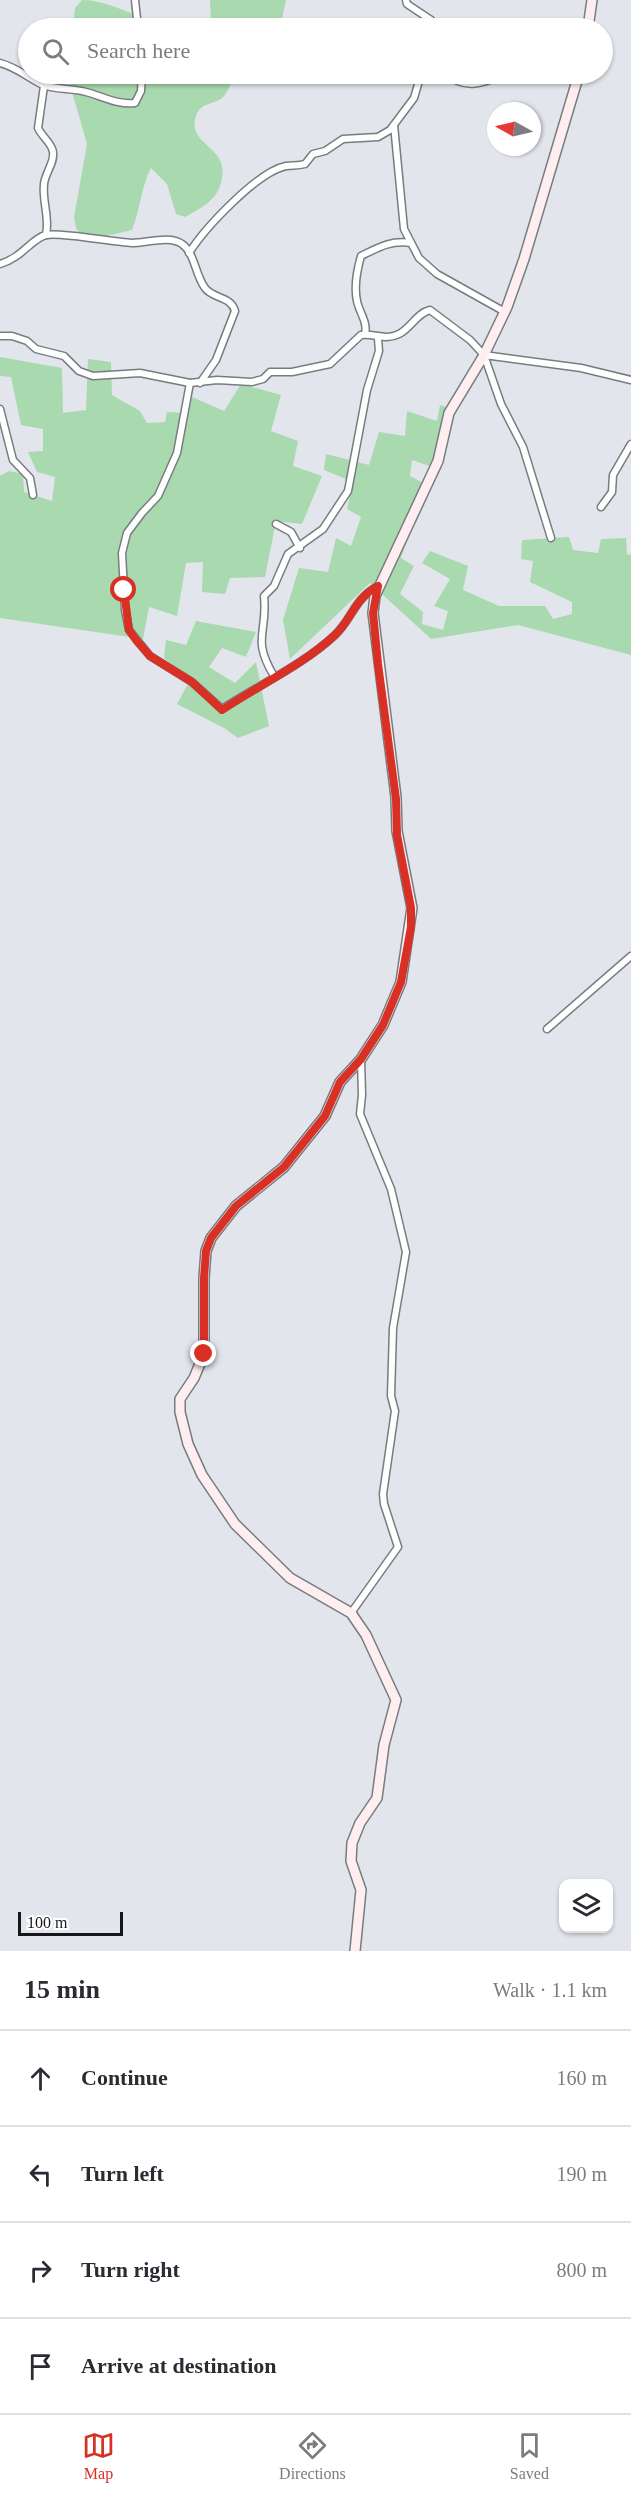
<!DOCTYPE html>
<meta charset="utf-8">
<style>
body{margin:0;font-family:"Times New Roman",serif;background:#f7f7f7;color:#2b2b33}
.controls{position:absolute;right:18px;bottom:18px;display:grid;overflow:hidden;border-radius:12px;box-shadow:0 2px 4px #0004}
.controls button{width:54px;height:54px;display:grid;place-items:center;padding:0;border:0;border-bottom:2px solid #e1e1e2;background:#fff;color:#2b2b33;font:30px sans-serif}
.compass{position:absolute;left:487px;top:102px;width:54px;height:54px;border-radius:50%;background:#fff;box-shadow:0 2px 4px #0004;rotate:278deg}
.scale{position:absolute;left:18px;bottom:15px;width:105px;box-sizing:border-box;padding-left:6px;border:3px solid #161719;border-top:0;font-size:16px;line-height:21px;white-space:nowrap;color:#161719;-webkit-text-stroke:4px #fff;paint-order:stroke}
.stop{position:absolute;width:18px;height:18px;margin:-14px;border:4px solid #d93025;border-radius:50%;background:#fff}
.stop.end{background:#d93025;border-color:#fff;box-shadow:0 2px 6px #0008}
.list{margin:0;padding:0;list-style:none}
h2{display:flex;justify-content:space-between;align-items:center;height:78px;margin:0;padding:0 24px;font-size:26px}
h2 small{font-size:20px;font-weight:400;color:#7c7c81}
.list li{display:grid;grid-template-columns:39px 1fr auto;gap:18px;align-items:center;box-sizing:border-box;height:96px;padding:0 24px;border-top:2px solid #e1e1e2}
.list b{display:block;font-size:22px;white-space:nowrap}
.list em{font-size:20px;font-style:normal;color:#7c7c81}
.icon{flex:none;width:33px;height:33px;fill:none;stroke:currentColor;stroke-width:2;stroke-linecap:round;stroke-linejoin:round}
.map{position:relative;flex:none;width:631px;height:1951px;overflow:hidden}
.search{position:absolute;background:#fff;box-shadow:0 2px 4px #0004;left:18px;right:18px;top:18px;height:66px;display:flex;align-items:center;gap:15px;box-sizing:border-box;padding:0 21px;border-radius:33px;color:#7c7c81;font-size:22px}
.sheet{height:462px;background:#fff}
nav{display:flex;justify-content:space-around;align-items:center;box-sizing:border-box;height:84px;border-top:2px solid #e1e1e2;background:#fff;font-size:16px;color:#7c7c81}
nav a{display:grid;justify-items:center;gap:3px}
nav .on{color:#d93025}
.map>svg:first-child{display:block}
.green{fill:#a9d9ae}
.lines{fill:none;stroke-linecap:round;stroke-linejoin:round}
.street-casing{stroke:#787c81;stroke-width:9}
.secondary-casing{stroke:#787c81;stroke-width:12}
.street{stroke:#fff;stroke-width:6}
.secondary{stroke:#feeef0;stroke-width:9}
.route{stroke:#d93025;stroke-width:8}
</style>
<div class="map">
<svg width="631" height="1951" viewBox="0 0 631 1951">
<rect width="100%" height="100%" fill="#e2e6ec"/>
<g class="green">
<path d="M82 0C125 0 166 44 211 21L210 0H286L280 28H73L75 8Z"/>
<path d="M47 74H236C232 80 228 93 222 98 213 105 201 102 196 116 186 147 232 145 221 183 216 201 201 208 185 217L176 214 167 184 151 168C141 187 140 210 132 230L102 237 82 236 76 228 74 217 87 144 70 85 62 78Z"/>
<polygon points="0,357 62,368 63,413 86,410 88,359 111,362 112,395 140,411 147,423 165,422 167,412 188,413 192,397 224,411 241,384 281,395 271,431 298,441 293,466 322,476 302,524 276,521 265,577 230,578 225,594 202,592 203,562 186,563 177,616 149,607 143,639 0,618 0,476 9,471 23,474 24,492 52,501 55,477 37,472 28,452 43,451 43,429 21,425 11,377 0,376"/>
<polygon points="440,405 452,409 441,470 412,460 410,476 425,484 401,558 414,566 400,594 423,612 422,624 443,630 448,611 434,606 450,579 422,563 430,551 468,566 463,590 499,606 545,606 553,619 572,614 572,602 530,582 533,561 521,559 522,540 569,537 573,550 598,553 601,539 626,538 627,554 631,555 631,655 518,625 431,639 370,583 290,659 283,620 299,568 328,572 336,538 351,546 361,517 347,509 353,482 324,470 326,454 369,465 379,432 405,436 407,411 437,421"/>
<polygon points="196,621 256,632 246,657 222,648 209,667 235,683 256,662 269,726 238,738 224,728 177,704 190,680 164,658 166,640 186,645"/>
</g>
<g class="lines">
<g class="street-casing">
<g id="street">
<polyline points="135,0 138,28"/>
<polyline points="406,0 407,4 431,20 431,28"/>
<polyline points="417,28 431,20"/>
<path d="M0 63C16 67 27 77 41 84 53 90 72 88 86 92 102 96 117 105 135 103L141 91 142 74"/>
<path d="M447 74C465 91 486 82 506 74"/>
<path d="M44 86 38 128C42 137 52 143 53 152 55 162 45 173 44 184 42 203 50 216 46 235"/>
<polyline points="394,125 404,229 419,258 437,274 505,312"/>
<path d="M189 253C205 228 257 172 286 166 293 165 298 166 305 164L313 154 325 151 343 139 378 137 390 130 414 98 421 74"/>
<path d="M0 264C22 258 32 238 46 235 61 232 112 242 132 243 146 243 170 235 182 244 195 253 195 275 205 288 213 299 231 296 235 311L216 360 200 383"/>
<path d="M365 334C368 322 359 312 357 301 354 287 357 270 361 256 379 247 391 240 411 243"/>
<path d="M0 336H12L27 341 36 349 64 356 79 371 93 376 140 373 190 383 217 380 252 382 263 379 270 372H292L330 364 361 335C374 333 385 341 399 334 411 328 417 313 430 310L470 340 484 355 501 404 523 447 551 538"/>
<polyline points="484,355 581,368 631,380"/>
<path d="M190 383 177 453 158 496 142 513 127 533 122 553 125 610 129 630 150 656 192 682 222 709C259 685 303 665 335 635 352 619 354 599 378 586"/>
<polyline points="0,409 13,460 30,478 33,495"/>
<polyline points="601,507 612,492 613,475 631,444"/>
<polyline points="276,524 291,532 300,548"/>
<path d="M274 676C251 638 268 633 264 596L274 586 288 554 323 529 348 491 367 390 379 351 378 339"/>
<polyline points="547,1029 631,956"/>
<polyline points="351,1613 398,1547 384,1504 383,1494 395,1411 391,1396 393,1328 406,1252 391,1189 360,1114 362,1095 361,1059"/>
</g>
</g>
<g class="secondary-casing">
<g id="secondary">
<polyline points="588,28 592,0"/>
<polyline points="355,1951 361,1890 351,1861 352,1843 360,1823 377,1798 384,1745 396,1700 366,1635 351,1613 290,1578 235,1524 202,1475 188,1444 180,1412 180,1399 194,1378 204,1354 204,1278 206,1251 211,1238 236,1206 284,1167 325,1116 340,1082 361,1059 383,1025 401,982 412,908 397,831 396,797 373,613 375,596 438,461 449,413 484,355 507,307 524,259 579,74"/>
</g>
</g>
<use href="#street" class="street"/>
<use href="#secondary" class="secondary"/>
</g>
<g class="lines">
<path class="route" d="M124 590 129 630 136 640 150 656 192 682 222 710C259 685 303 665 335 635 352 619 354 599 378 586L373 613 378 664 396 799 397 835 411 908V927L401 982 383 1025 361 1059 340 1082 325 1116 284 1167 236 1206 211 1238 206 1251 204 1278V1354"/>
</g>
</svg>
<div class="controls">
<button><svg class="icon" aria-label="layers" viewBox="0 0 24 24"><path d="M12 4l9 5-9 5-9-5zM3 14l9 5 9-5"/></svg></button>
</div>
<svg class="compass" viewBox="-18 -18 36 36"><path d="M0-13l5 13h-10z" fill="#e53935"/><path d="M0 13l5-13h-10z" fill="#7c7c81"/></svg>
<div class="scale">100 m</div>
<div class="stop" style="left:124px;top:590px"></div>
<div class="stop end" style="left:204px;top:1354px"></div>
<div class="search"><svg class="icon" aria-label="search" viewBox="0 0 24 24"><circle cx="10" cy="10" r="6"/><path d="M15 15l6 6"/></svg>Search here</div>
</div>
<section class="sheet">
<h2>15 min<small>Walk · 1.1 km</small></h2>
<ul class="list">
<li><svg class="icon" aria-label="ahead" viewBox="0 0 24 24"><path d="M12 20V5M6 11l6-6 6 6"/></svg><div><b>Continue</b></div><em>160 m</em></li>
<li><svg class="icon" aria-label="left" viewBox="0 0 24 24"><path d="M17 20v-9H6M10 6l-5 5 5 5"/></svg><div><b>Turn left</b></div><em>190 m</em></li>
<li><svg class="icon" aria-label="right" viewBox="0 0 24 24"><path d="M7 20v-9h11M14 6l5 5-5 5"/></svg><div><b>Turn right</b></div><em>800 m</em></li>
<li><svg class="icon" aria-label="arrive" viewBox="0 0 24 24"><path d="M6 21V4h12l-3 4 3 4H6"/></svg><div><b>Arrive at destination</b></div></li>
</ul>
</section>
<nav>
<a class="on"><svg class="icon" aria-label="map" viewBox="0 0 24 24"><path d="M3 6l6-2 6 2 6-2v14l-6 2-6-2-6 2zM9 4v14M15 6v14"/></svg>Map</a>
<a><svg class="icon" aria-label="directions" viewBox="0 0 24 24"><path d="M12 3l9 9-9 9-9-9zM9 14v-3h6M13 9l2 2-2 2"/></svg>Directions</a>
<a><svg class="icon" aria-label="saved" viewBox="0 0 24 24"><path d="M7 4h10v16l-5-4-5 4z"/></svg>Saved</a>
</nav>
